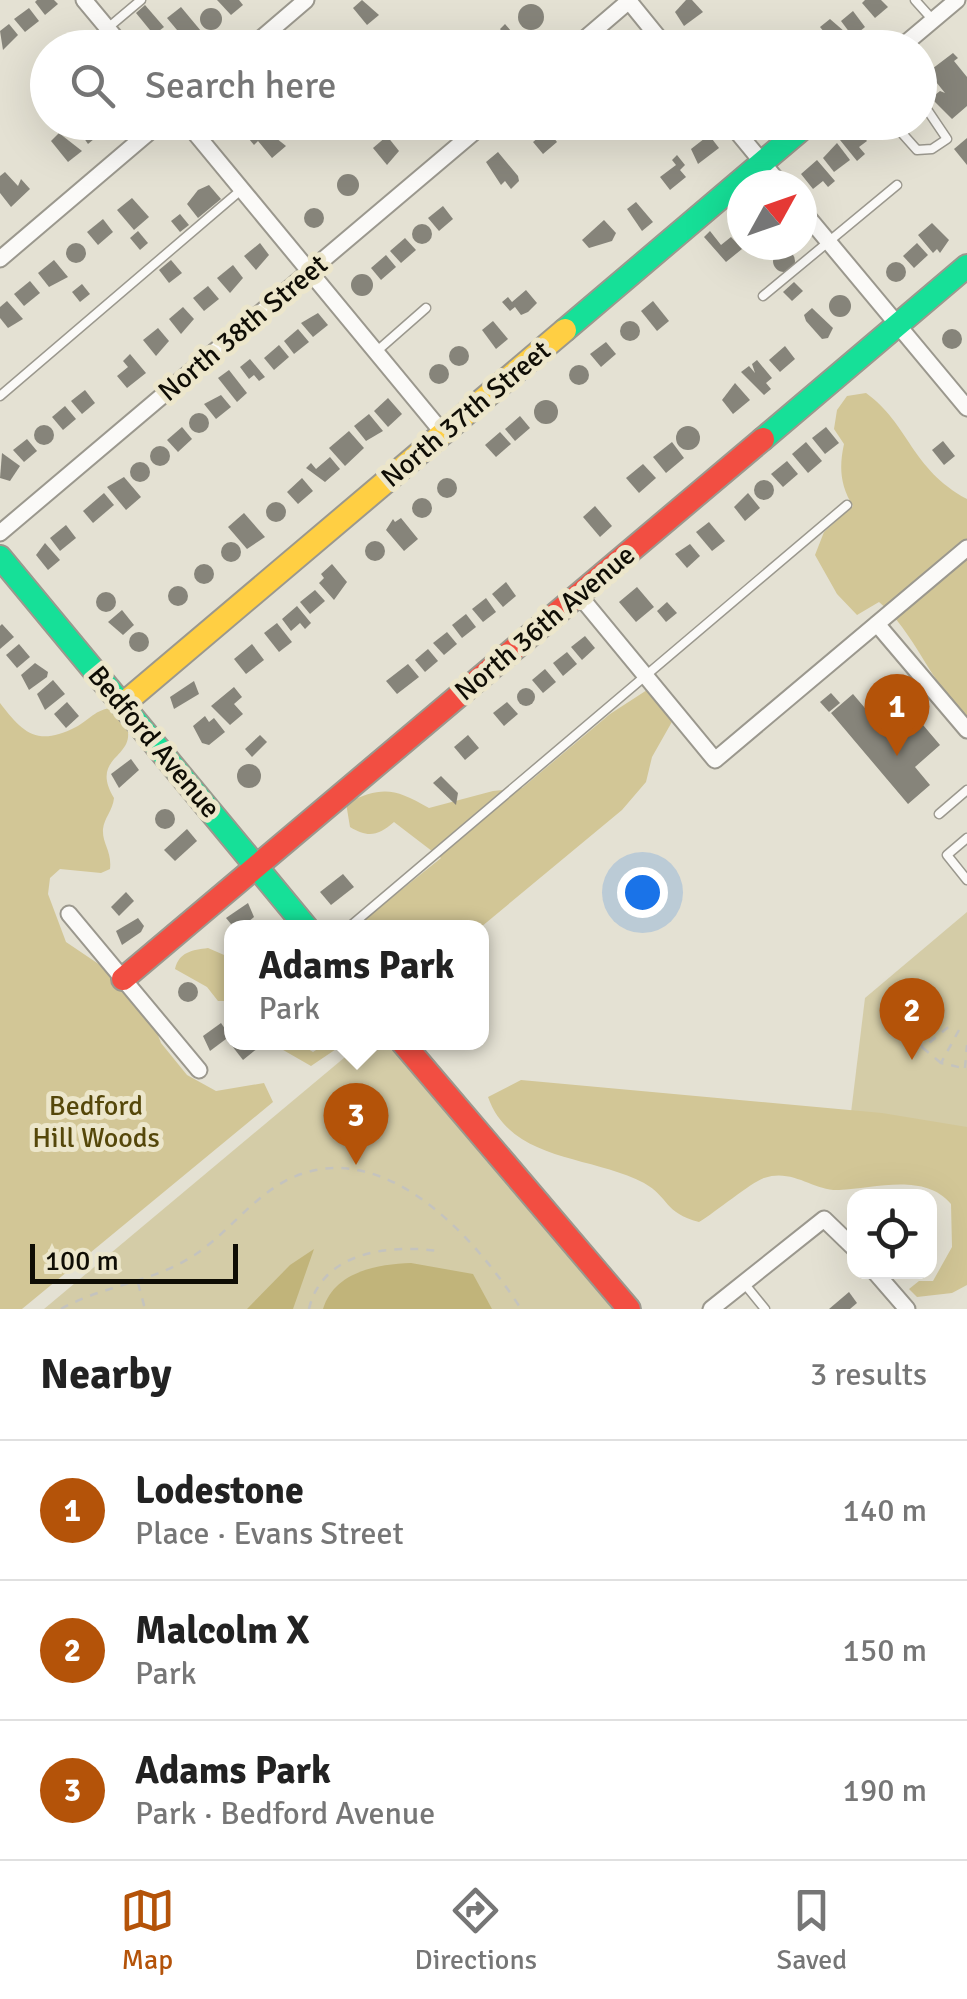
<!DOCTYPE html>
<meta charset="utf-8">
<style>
body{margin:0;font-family:Signika,sans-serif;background:#f6f6f6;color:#222}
.controls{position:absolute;right:30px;bottom:30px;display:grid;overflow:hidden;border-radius:20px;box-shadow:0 10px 40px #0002}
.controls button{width:90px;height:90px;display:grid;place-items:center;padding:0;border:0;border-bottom:2px solid #e0e0e0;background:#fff;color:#222;font:50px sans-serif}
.compass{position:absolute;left:727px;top:170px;width:90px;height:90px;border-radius:50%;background:#fff;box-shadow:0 10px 40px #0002;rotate:50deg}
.scale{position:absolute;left:30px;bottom:25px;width:208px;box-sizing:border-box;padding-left:10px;border:5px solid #0f0d05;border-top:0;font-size:28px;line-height:35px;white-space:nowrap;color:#0f0d05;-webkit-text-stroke:8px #ece6cb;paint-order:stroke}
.you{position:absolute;left:642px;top:892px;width:35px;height:35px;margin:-25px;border:8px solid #fff;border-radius:50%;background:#1a73e8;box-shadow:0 0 0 15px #1a73e833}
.badge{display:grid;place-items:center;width:65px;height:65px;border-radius:50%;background:#b45309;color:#fff;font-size:32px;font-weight:700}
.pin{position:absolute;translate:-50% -82px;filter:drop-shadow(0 2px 5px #0008)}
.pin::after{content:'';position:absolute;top:52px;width:35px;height:30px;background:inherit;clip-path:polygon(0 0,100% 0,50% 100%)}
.popup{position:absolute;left:224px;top:920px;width:265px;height:130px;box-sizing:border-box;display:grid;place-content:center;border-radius:20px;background:#fff;filter:drop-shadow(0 2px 8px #0005);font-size:32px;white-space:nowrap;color:#767676}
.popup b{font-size:38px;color:#222}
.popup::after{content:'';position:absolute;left:50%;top:100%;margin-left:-20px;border:20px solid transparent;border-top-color:#fff}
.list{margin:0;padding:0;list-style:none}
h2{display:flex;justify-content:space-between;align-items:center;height:130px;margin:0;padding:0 40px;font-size:42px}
h2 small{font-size:32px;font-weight:400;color:#767676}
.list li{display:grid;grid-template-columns:65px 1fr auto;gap:30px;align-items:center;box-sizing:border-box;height:140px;padding:0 40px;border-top:2px solid #e0e0e0}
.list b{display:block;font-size:38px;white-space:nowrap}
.list p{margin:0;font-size:32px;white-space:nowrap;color:#767676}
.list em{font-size:32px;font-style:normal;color:#767676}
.icon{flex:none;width:55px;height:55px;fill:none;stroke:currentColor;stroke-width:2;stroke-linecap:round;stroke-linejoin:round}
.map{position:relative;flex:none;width:967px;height:1309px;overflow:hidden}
.search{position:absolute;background:#fff;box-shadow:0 10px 40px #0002;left:30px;right:30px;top:30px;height:110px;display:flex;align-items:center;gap:25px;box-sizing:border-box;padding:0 35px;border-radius:55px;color:#767676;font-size:38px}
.sheet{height:550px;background:#fff}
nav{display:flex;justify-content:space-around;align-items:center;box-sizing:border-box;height:140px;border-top:2px solid #e0e0e0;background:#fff;font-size:28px;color:#767676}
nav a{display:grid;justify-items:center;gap:5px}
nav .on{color:#b45309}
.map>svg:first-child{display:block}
.green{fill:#d4cca7}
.forest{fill:#d2c696}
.water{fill:#c1b47a}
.building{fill:#86847a}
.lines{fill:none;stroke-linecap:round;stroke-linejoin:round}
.lane-casing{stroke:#9b988e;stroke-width:11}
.street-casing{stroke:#9b988e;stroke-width:19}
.fast-casing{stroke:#9b988e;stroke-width:26}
.slow-casing{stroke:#9b988e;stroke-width:26}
.jam-casing{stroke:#9b988e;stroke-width:26}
.path{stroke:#c4c3be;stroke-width:2.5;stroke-dasharray:8 8;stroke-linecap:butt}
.lane{stroke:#fbfaf8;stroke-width:8}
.street{stroke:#fbfaf8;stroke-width:15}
.fast{stroke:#16e098;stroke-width:22}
.slow{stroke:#ffcf43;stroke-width:22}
.jam{stroke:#f24e42;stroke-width:22}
.labels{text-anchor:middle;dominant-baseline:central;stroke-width:10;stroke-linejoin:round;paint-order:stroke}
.street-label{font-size:28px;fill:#0f0d05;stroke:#ece6cb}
.park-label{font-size:28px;fill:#55470a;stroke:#ece6cb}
</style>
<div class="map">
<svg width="967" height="1309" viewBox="0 0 967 1309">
<rect width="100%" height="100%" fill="#e4e1d3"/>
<g class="green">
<polygon points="967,912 967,1134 850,1121 865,998"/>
<polygon points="363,1042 392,1043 619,1309 44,1309"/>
</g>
<g class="forest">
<path d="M866 393C909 424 911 469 967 499V716C929 682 915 632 879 602L857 615 837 594 815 555 824 532 853 506C840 485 839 467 844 444L834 429 837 410 847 396Z"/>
<path d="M647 690 666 706 673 720 652 757 646 782 622 810 481 927H355L441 858 394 822C378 836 368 838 350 827L346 803C383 786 394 788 429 808L493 791 522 788 610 714Z"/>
<path d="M0 703C23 733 37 747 76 727 89 720 96 709 112 708L127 727C136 759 89 756 114 798 113 810 104 818 103 829 102 844 112 851 110 869L101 873 60 869 50 878 48 894 66 942 106 969 154 1025 161 1043 187 1075 216 1091 264 1083 273 1102 22 1309H0Z"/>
<path d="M208 948 231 958V1001H218L207 987 175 969C179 952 192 950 208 948Z"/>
<polygon points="271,1043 298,1043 313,1052 327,1043 345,1043 311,1066"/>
<path d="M521 1080 882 1113 967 1127V1285L952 1293 917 1297 909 1289 919 1281H933L952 1247 951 1204C924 1172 874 1189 839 1190 813 1191 793 1168 764 1178 750 1183 716 1212 699 1222 664 1213 669 1197 644 1183 591 1155 511 1162 488 1097Z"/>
</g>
<g class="water">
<polygon points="314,1249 293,1309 247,1309 290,1265"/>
<path d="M411 1263 473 1274 492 1309H323C334 1272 377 1264 411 1263Z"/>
</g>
<g class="building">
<polygon points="37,0 54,0 58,4 45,15 35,2"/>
<polygon points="217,0 239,0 243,5 231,15"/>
<polygon points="362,0 379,15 367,25 353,8"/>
<polygon points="686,0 692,0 703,12 684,26 675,12"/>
<polygon points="865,0 881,0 888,7 875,18 862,3"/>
<circle cx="531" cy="17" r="13"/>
<polygon points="145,5 164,27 154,35 136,13"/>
<polygon points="181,7 206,37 198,48 192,48 167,18"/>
<polygon points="29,8 39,21 25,32 14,19"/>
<circle cx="211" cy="19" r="11"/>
<polygon points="853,11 865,27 853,37 841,21"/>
<polygon points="830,19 845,32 854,48 837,48 820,27"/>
<polygon points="9,24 18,35 3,50 0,31"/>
<polygon points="505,24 518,39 515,45 492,48 490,44 503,33 500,29"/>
<polygon points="953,53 958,58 954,61 967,77 967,106 952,119 931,98 940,91 945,93 928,72"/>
<polygon points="73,122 92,122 101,133 88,144"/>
<polygon points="256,122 286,146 272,158 258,141 254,145 249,139 254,136 248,129"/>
<polygon points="533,122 542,122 557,142 543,154 533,142 539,137 529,126"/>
<polygon points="856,128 867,141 859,147 865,154 857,161 840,140"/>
<polygon points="59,133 82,151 68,162 51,141"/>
<polygon points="709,135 719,148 698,164 691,149"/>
<polygon points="387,136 399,151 387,165 373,148"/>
<polygon points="967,138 967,165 954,149"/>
<polygon points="837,143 850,160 834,172 823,158"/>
<polygon points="498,152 518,176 519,181 511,189 505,181 501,185 486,162"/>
<polygon points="677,155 685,165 680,170 686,177 670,190 660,177 676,165 672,160"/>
<polygon points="817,160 835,181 828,187 823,181 813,189 801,174"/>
<polygon points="5,172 18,186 21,179 30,189 11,207 0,193 0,176"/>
<circle cx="348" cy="185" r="11"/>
<polygon points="209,185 221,199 198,218 187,204 198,190"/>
<polygon points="132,198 149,217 134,230 117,210"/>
<polygon points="636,202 653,222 642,231 627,209"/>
<polygon points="443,206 453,219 439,231 428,218"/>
<circle cx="314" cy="218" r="10"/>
<polygon points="180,214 189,225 180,232 171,221"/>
<polygon points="103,219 113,232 98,245 87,232"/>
<polygon points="604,220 616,233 612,241 589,248 582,240"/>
<polygon points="932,223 949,240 940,253 937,249 933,253 918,235"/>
<circle cx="422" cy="234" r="10"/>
<polygon points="138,231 148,243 140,250 130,238"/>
<polygon points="710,231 721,245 731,237 742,249 726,262 704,237"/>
<polygon points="405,238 416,250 401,263 390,251"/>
<circle cx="76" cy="253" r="10"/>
<polygon points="260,243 269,255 256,270 244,256"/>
<polygon points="917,243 928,255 914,268 903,256"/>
<circle cx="784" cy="261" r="11"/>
<polygon points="386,255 396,267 381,280 371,268"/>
<polygon points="54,260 68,277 49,287 38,273"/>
<polygon points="171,260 182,273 169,283 159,270"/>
<circle cx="896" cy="272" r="10"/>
<polygon points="233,265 243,278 230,293 217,278"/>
<circle cx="362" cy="285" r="11"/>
<polygon points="30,281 40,293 24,306 14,294"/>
<polygon points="794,282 803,291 792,301 783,292"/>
<polygon points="82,284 90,294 80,302 72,292"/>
<polygon points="208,286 219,299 204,311 193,298"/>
<polygon points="526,290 537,303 528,312 521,315 515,307 510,311 502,302 508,297 512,302"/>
<circle cx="840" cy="306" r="11"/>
<polygon points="7,301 23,319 8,328 0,318 0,307"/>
<polygon points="653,301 669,321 657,331 641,311"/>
<polygon points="183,307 194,319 181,334 169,319"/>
<polygon points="812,308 833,328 828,338 822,339 806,321 804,315"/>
<polygon points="318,313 328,325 313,337 301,323"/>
<circle cx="630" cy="331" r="10"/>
<polygon points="493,321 508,339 496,349 482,330"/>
<polygon points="158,328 169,341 156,356 143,340"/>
<circle cx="952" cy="339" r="10"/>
<polygon points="298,329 309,342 294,354 284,341"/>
<polygon points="606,342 616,354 601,367 590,354"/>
<polygon points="279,345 289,357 274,370 264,358"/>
<circle cx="459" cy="356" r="10"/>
<polygon points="785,346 795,359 780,372 769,360"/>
<polygon points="130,354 146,373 127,388 117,376 128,367 123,361"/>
<polygon points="250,359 265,377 259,381 254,375 249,379 240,367"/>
<polygon points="757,360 772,378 766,383 771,389 764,395 741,372 749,366 755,373 752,364"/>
<circle cx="439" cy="374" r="10"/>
<circle cx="579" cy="375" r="10"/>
<polygon points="229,370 247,393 237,402 218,378"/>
<polygon points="735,383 750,400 733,414 722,400"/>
<polygon points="85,390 95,403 82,414 71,401"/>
<polygon points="221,395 231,407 216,419 204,404"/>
<polygon points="388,398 402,414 388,427 374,411"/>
<circle cx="546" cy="412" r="12"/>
<polygon points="65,406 76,419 63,430 52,417"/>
<circle cx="199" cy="423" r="10"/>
<polygon points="369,414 383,431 366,441 354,426"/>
<polygon points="520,416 530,428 515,441 505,429"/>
<circle cx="44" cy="435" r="10"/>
<circle cx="688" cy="438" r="12"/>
<polygon points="182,427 192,439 178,452 167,440"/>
<polygon points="826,427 839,443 825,454 812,438"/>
<polygon points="349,431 364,448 345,466 329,448"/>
<polygon points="500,432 511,444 496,457 485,445"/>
<polygon points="27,439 37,451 24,462 13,450"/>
<polygon points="943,441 955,456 944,465 932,450"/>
<polygon points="672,442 684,458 666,473 653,457"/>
<polygon points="806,442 822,461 808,473 792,454"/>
<circle cx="160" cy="456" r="10"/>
<polygon points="2,453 20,466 10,481 0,478"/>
<polygon points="330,457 340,469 325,482 306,468 311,463 316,469"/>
<polygon points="787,461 798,474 783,487 771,474"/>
<circle cx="140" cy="472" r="10"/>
<polygon points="643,464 656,478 639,493 626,478"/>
<polygon points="124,477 141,497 126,510 107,487"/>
<circle cx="447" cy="488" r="10"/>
<polygon points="302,478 313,491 298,504 287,492"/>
<circle cx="764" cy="490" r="10"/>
<polygon points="104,493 114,505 93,523 83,511"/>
<polygon points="748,493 760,508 745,521 734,507"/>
<circle cx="422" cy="508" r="10"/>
<circle cx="276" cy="512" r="10"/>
<polygon points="595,506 612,526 600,537 583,517"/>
<polygon points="244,513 265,537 247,549 228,527"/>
<polygon points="401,518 418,539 404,551 386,530 393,519 395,522"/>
<polygon points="709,522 725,541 712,551 696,532"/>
<polygon points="66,525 76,538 60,551 50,538"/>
<circle cx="375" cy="551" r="10"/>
<circle cx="231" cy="552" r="10"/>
<polygon points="45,543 60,560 48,570 36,555"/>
<polygon points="690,544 700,556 687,568 675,554"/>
<polygon points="332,564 347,582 334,600 319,583 324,578 321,574"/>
<circle cx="204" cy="574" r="10"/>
<polygon points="506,582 516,596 503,607 492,594"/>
<circle cx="178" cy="596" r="10"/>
<polygon points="637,587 654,607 636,622 619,602"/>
<polygon points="315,590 325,601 310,614 300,602"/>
<circle cx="106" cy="602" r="10"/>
<polygon points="486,598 496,612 483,622 472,609"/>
<polygon points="667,602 677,613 666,622 657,611"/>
<polygon points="297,606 311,623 305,629 300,623 291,631 282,619"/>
<polygon points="122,610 134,625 123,635 108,622"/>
<polygon points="466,614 476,627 462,638 452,625"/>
<polygon points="277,623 292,642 279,652 264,633"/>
<polygon points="2,624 14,637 0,649 0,626"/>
<circle cx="139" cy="642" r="10"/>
<polygon points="447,632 457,644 444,655 433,643"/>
<polygon points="585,636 595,648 582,660 571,647"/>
<polygon points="19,644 30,657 17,668 6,655"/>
<polygon points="252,644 264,660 246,674 234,659"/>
<polygon points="428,649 438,661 425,672 415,660"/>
<polygon points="567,652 577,664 563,676 553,663"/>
<polygon points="35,663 48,672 47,677 29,690 21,675"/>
<polygon points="408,664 419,677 397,694 386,681"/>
<polygon points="545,669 556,682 543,693 532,680"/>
<polygon points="53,680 65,694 45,710 37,694"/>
<polygon points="194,681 199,694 174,709 170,697"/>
<polygon points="234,687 242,697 234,704 243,714 230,725 211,706"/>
<circle cx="526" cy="697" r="9"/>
<polygon points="831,693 840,703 829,712 820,702"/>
<polygon points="853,694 887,734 912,712 940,745 915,767 930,785 908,804 831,713"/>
<polygon points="67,702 79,716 66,728 54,714"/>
<polygon points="507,702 518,714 504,726 493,713"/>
<polygon points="205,716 209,722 214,718 225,732 209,745 202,743 193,726"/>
<polygon points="260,735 267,742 252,757 245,749"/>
<polygon points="468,735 479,748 465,760 454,747"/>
<polygon points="131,759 139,770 119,788 111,774"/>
<circle cx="249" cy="776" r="12"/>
<polygon points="441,776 458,793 456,805 433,783"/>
<circle cx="165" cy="819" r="10"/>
<polygon points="187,829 197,841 175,861 164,850"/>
<polygon points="343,874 354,887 331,905 320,892"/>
<polygon points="126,892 134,901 119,916 111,907"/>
<polygon points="248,903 254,917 241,928 231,924 226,918"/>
<polygon points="138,918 144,926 141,932 122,945 116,931"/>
<circle cx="188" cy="992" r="10"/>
<polygon points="221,1023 230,1036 210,1051 203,1036"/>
<polygon points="229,1042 253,1042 258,1048 243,1060"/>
<polygon points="849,1292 857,1303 850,1309 829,1309"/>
</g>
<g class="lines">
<g class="lane-casing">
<g id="lane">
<polyline points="915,0 932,19"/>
<polyline points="84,48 141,0"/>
<polyline points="38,87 48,79"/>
<polyline points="892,122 917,150 932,149 947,139 920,99"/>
<polyline points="763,296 897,185"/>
<polyline points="377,351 426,308"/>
<polyline points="0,396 241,190"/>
<polyline points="939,814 967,790"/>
<polyline points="967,838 947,855 967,880"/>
<polyline points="348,928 847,505"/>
<polyline points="743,1282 765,1309"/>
</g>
</g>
<g class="street-casing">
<g id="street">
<polyline points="84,0 124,48"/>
<polyline points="628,0 667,48"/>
<polyline points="250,48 306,0"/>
<polyline points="574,48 630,0"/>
<polyline points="900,48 957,0"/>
<polyline points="186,122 443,433"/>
<polyline points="729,122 781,185"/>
<polyline points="802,210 967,408"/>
<polyline points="0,259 161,122"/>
<polyline points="0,533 486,122"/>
<polyline points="578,594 715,760 967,548"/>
<polyline points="877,624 967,730"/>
<polyline points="69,914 199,1070"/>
<polyline points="875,1272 907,1309"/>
<polyline points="711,1309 824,1219 854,1248"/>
</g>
</g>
<g class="fast-casing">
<g id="fast">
<polyline points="565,330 810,122"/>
<polyline points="763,439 967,266"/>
<polyline points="0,557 307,928"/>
</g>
</g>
<g class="slow-casing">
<polyline id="slow" points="122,705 565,330"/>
</g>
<g class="jam-casing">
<g id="jam">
<polyline points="123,979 763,439"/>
<polyline points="402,1042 629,1309"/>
</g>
</g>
<g class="path">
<polyline points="911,1025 909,1003 946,1006"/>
<polyline points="959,1030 941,1063 967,1069"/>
<polyline points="923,1048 911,1027 947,1016"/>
<polyline points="941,1063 923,1048 952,1024"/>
<polyline points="965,1068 967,1045"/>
<polyline points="138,1283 145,1309"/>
<path d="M61 1309C102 1286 148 1283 188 1259 226 1237 249 1199 289 1179 383 1134 475 1237 521 1309"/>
<path d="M309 1309C322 1252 389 1244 438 1251"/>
</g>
<use href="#lane" class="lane"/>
<use href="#street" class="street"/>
<use href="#fast" class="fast"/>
<use href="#slow" class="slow"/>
<use href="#jam" class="jam"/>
</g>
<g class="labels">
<g class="street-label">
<text transform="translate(243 328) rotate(-40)">North 38th Street</text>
<text transform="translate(466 414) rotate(-40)">North 37th Street</text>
<text transform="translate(545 623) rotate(-40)">North 36th Avenue</text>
<text transform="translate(154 742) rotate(50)">Bedford Avenue</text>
</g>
<g class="park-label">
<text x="96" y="1106">Bedford<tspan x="96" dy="32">Hill Woods</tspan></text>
</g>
</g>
</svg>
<div class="controls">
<button><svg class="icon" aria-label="locate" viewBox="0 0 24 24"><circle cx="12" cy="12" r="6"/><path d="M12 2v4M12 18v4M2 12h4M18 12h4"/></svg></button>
</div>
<svg class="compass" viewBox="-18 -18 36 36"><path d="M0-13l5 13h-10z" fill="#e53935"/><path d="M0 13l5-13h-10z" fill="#767676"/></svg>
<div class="scale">100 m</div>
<div class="you"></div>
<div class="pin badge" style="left:897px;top:756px">1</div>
<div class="pin badge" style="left:912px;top:1060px">2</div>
<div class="pin badge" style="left:356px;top:1165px">3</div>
<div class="popup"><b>Adams Park</b>Park</div>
<div class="search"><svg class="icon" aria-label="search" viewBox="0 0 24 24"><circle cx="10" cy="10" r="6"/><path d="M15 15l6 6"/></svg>Search here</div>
</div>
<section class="sheet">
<h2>Nearby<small>3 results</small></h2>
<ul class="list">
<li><span class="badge">1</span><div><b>Lodestone</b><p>Place · Evans Street</p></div><em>140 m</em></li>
<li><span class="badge">2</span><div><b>Malcolm X</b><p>Park</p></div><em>150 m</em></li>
<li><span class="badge">3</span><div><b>Adams Park</b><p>Park · Bedford Avenue</p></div><em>190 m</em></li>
</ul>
</section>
<nav>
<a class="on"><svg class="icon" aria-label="map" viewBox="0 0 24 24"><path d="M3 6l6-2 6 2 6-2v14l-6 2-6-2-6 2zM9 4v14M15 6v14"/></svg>Map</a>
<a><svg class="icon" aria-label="directions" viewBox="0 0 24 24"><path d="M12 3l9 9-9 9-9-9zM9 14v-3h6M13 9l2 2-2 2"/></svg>Directions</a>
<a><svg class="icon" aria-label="saved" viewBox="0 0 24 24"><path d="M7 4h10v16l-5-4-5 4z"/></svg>Saved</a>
</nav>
